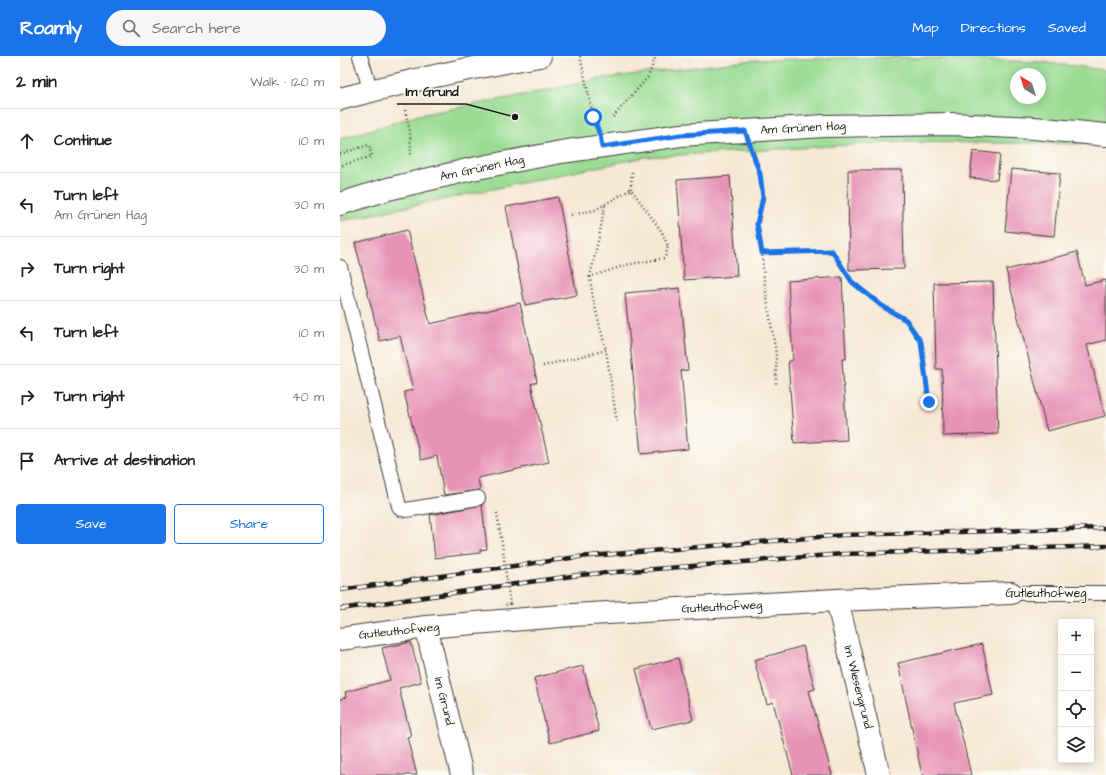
<!DOCTYPE html>
<meta charset="utf-8">
<style>
body{margin:0;font-family:"Architects Daughter",sans-serif;background:#f6f6f6;color:#222}
.controls{position:absolute;right:12px;bottom:12px;display:grid;overflow:hidden;border-radius:4px;box-shadow:0 2px 10px #0003}
.controls button{width:36px;height:36px;display:grid;place-items:center;padding:0;border:0;border-bottom:1px solid #e0e0e0;background:#fff;color:#222;font:20px sans-serif}
.compass{position:absolute;left:670px;top:12px;width:36px;height:36px;border-radius:50%;background:#fff;box-shadow:0 2px 10px #0003;rotate:322deg}
.stop{position:absolute;width:12px;height:12px;margin:-9px;border:3px solid #1a73e8;border-radius:50%;background:#fff}
.stop.end{background:#1a73e8;border-color:#fff;box-shadow:0 1px 4px #0008}
.list{margin:0;padding:0;list-style:none}
h2{display:flex;justify-content:space-between;align-items:center;height:52px;margin:0;padding:0 16px;font-size:17px}
h2 small{font-size:13px;font-weight:400;color:#767676}
.list li{display:grid;grid-template-columns:26px 1fr auto;gap:12px;align-items:center;box-sizing:border-box;height:64px;padding:0 16px;border-top:1px solid #e0e0e0}
.list b{display:block;font-size:15px;white-space:nowrap}
.list p{margin:0;font-size:13px;white-space:nowrap;color:#767676}
.list em{font-size:13px;font-style:normal;color:#767676}
.actions{display:flex;gap:8px;padding:12px 16px}
.actions a{flex:1;padding:9px 0;border:1px solid #1a73e8;border-radius:4px;text-align:center;font-size:14px;color:#1a73e8}
.actions .main{background:#1a73e8;color:#fff}
.icon{flex:none;width:22px;height:22px;fill:none;stroke:currentColor;stroke-width:2;stroke-linecap:round;stroke-linejoin:round}
.map{position:relative;flex:none;width:766px;height:719px;overflow:hidden}
header{display:flex;align-items:center;gap:24px;box-sizing:border-box;height:56px;padding:0 20px;background:#1a73e8;color:#fff}
header strong{font-size:19px}
nav{display:flex;gap:22px;margin-inline-start:auto;font-size:14px}
.search{width:280px;height:36px;background:#f6f6f6;display:flex;align-items:center;gap:10px;box-sizing:border-box;padding:0 14px;border-radius:22px;color:#767676;font-size:15px}
main{display:flex}
aside{flex:1;background:#fff}
.map>svg:first-child{display:block}
.green{fill:#99db92;stroke:#5a7c57;fill-rule:evenodd}
.building{fill:#e793b5}
.lines{fill:none;stroke-linecap:round;stroke-linejoin:round}
.lane-casing{stroke:#3d3b38;stroke-width:16}
.street-casing{stroke:#3d3b38;stroke-width:24}
.primary-casing{stroke:#3d3b38;stroke-width:24}
.path{stroke:#3d3b38;stroke-width:2.5;stroke-dasharray:1 3;stroke-linecap:butt}
.lane{stroke:#fff;stroke-width:14}
.street{stroke:#fff;stroke-width:22}
.primary{stroke:#fff;stroke-width:22}
.rail-casing{stroke:#1c1c1c;stroke-width:4.5}
.rail{stroke:#fdfcf7;stroke-width:3;stroke-dasharray:9;stroke-linecap:butt}
.path-bridge{stroke:#3d3b38;stroke-width:2.5;stroke-dasharray:1 3;stroke-linecap:butt}
.route{stroke:#1a73e8;stroke-width:5}
.labels{text-anchor:middle;dominant-baseline:central;stroke-width:3;stroke-linejoin:round;paint-order:stroke}
.street-label{font-size:12px;fill:#1c1c1c;stroke:#fdfcf7}
.leader{fill:none;stroke:#1c1c1c;stroke-width:1.5}
.callout-dot{fill:#1c1c1c;stroke:#fdfcf7;stroke-width:1.5}
.callout-label{font-size:13px;text-anchor:middle;font-weight:bold;fill:#1c1c1c;stroke:#fdfcf7;stroke-width:3;stroke-linejoin:round;paint-order:stroke}
</style>
<header>
<strong>Roamly</strong>
<div class="search"><svg class="icon" aria-label="search" viewBox="0 0 24 24"><circle cx="10" cy="10" r="6"/><path d="M15 15l6 6"/></svg>Search here</div>
<nav><a>Map</a><a>Directions</a><a>Saved</a></nav>
</header>
<main>
<aside>
<h2>2 min<small>Walk · 120 m</small></h2>
<ul class="list">
<li><svg class="icon" aria-label="ahead" viewBox="0 0 24 24"><path d="M12 20V5M6 11l6-6 6 6"/></svg><div><b>Continue</b></div><em>10 m</em></li>
<li><svg class="icon" aria-label="left" viewBox="0 0 24 24"><path d="M17 20v-9H6M10 6l-5 5 5 5"/></svg><div><b>Turn left</b><p>Am Grünen Hag</p></div><em>30 m</em></li>
<li><svg class="icon" aria-label="right" viewBox="0 0 24 24"><path d="M7 20v-9h11M14 6l5 5-5 5"/></svg><div><b>Turn right</b></div><em>30 m</em></li>
<li><svg class="icon" aria-label="left" viewBox="0 0 24 24"><path d="M17 20v-9H6M10 6l-5 5 5 5"/></svg><div><b>Turn left</b></div><em>10 m</em></li>
<li><svg class="icon" aria-label="right" viewBox="0 0 24 24"><path d="M7 20v-9h11M14 6l5 5-5 5"/></svg><div><b>Turn right</b></div><em>40 m</em></li>
<li><svg class="icon" aria-label="arrive" viewBox="0 0 24 24"><path d="M6 21V4h12l-3 4 3 4H6"/></svg><div><b>Arrive at destination</b></div></li>
</ul>
<div class="actions"><a class="main">Save</a><a>Share</a></div>
</aside>
<div class="map">
<svg width="766" height="719" viewBox="0 0 766 719">
<rect width="100%" height="100%" fill="#fdfcf7"/>
<filter id="ink" filterUnits="userSpaceOnUse"><feTurbulence type="fractalNoise" baseFrequency=".025" numOctaves="2"/><feDisplacementMap in="SourceGraphic" scale="8" xChannelSelector="R" yChannelSelector="G"/><feConvolveMatrix kernelMatrix="1 2 1 2 8 2 1 2 1" color-interpolation-filters="sRGB"/></filter>
<filter id="wash" filterUnits="userSpaceOnUse"><feTurbulence type="fractalNoise" baseFrequency=".012" numOctaves="4" result="noise"/><feDisplacementMap in="SourceGraphic" scale="16" xChannelSelector="R" yChannelSelector="G"/><feGaussianBlur stdDeviation="0.9" result="paint"/><feColorMatrix in="noise" values="0 0 0 0 0 0 0 0 0 0 0 0 0 0 0 0 0 1.4 0 .05"/><feComposite in="paint" operator="in"/></filter>
<g filter="url(#wash)">
<rect width="100%" height="100%" fill="#f6e8d4"/>
<path class="green" d="M557 1 700 6 766 14V90L753 88 561 86 305 101 0 165V83L79 59 209 34 257 23 414 4ZM676 18H700V42H676Z"/>
<g id="blocks">
<g class="building">
<polygon points="633,95 660,98 657,124 630,122"/>
<polygon points="671,113 720,117 714,180 665,175"/>
<polygon points="508,114 562,114 564,213 509,214"/>
<polygon points="390,120 397,220 344,224 337,124"/>
<polygon points="218,141 237,239 185,249 166,151"/>
<polygon points="67,174 90,268 180,247 197,326 191,328 209,406 138,422 140,434 104,439 97,400 81,404 64,336 73,334 60,280 40,285 15,187"/>
<polygon points="737,196 745,229 766,224 766,284 747,289 765,360 707,375 666,214"/>
<polygon points="502,221 506,303 502,303 507,384 454,387 448,305 453,304 448,225"/>
<polygon points="653,226 658,378 603,380 602,313 596,313 594,227"/>
<polygon points="340,232 348,314 341,315 348,393 301,398 285,237"/>
<polygon points="142,449 147,493 140,494 140,497 95,502 90,459"/>
<polygon points="71,586 81,626 59,632 71,680 67,681 77,719 0,719 0,643 6,641 5,636 50,624 42,592"/>
<polygon points="642,588 653,639 614,647 631,719 582,719 558,607"/>
<polygon points="463,590 475,633 469,635 492,719 453,719 433,646 427,648 414,604"/>
<polygon points="338,602 353,664 311,673 296,613"/>
<polygon points="243,610 259,675 210,687 194,622"/>
</g>
</g>
</g>
<g filter="url(#ink)">
<use href="#blocks" fill-opacity="0" stroke="#3d3b38" stroke-width="1"/>
<g class="lines">
<g class="lane-casing">
<g id="lane">
<polyline points="20,0 31,35"/>
<polyline points="0,211 59,450 61,453 66,454 138,442"/>
<polyline points="671,537 766,537"/>
</g>
</g>
<g class="street-casing">
<g id="street">
<polyline points="0,148 48,133 132,113 221,96 341,79 484,70 612,68 694,72 766,79"/>
<polyline points="497,544 539,719"/>
<polyline points="86,571 122,719"/>
<polyline points="0,583 86,571 233,559 497,544 671,537"/>
</g>
</g>
<g class="primary-casing">
<path id="primary" d="M0 43C66 25 133 11 200 0"/>
</g>
<g class="path">
<polyline points="240,0 254,64"/>
<polyline points="65,54 70,75 71,99"/>
<polyline points="273,61 308,21 316,0"/>
<polyline points="0,98 29,89 32,100 0,110"/>
<polyline points="414,102 420,118 423,141 417,168 422,197 424,224 436,298 436,328"/>
<polyline points="291,133 292,114"/>
<polyline points="231,159 255,154 291,133 322,176 328,190 325,202 286,209 250,221 253,243 266,294"/>
<polyline points="422,197 492,195 512,226 542,250 566,264 581,286 589,346"/>
<polyline points="250,221 260,176 265,149"/>
<polyline points="203,310 266,294 277,367"/>
<polyline points="157,457 162,488"/>
</g>
<use href="#lane" class="lane"/>
<use href="#street" class="street"/>
<use href="#primary" class="primary"/>
<g class="rail-casing">
<g id="rail">
<polyline points="0,534 238,501 503,479 766,472"/>
<polyline points="0,553 239,519 503,498 766,490"/>
</g>
</g>
<use href="#rail" class="rail"/>
<polyline class="path-bridge" points="162,488 170,548 165,549"/>
</g>
</g>
<g class="lines" filter="url(#ink)">
<polyline class="route" points="253,61 260,79 262,91 341,79 405,75 420,118 423,141 417,168 422,197 492,195 512,226 542,250 566,264 581,286 589,346"/>
</g>
<g class="labels">
<g class="street-label">
<text transform="translate(463 72) rotate(-3)">Am Grünen Hag</text>
<text transform="translate(142 112) rotate(-12)">Am Grünen Hag</text>
<text x="706" y="537">Gutleuthofweg</text>
<text transform="translate(382 551) rotate(-3)">Gutleuthofweg</text>
<text transform="translate(59 575) rotate(-6)">Gutleuthofweg</text>
<text transform="translate(518 631) rotate(76)">Im Wiesengrund</text>
<text transform="translate(104 645) rotate(76)">Im Grund</text>
</g>
</g>
<path class="leader" d="M175 61L126 48H57"/>
<circle class="callout-dot" cx="175" cy="61" r="4"/>
<g class="callout-label">
<text x="92" y="40">Im Grund</text>
</g>
</svg>
<div class="controls">
<button>+</button>
<button>−</button>
<button><svg class="icon" aria-label="locate" viewBox="0 0 24 24"><circle cx="12" cy="12" r="6"/><path d="M12 2v4M12 18v4M2 12h4M18 12h4"/></svg></button>
<button><svg class="icon" aria-label="layers" viewBox="0 0 24 24"><path d="M12 4l9 5-9 5-9-5zM3 14l9 5 9-5"/></svg></button>
</div>
<svg class="compass" viewBox="-18 -18 36 36"><path d="M0-13l5 13h-10z" fill="#e53935"/><path d="M0 13l5-13h-10z" fill="#767676"/></svg>
<div class="stop" style="left:253px;top:61px"></div>
<div class="stop end" style="left:589px;top:346px"></div>
</div>
</main>
